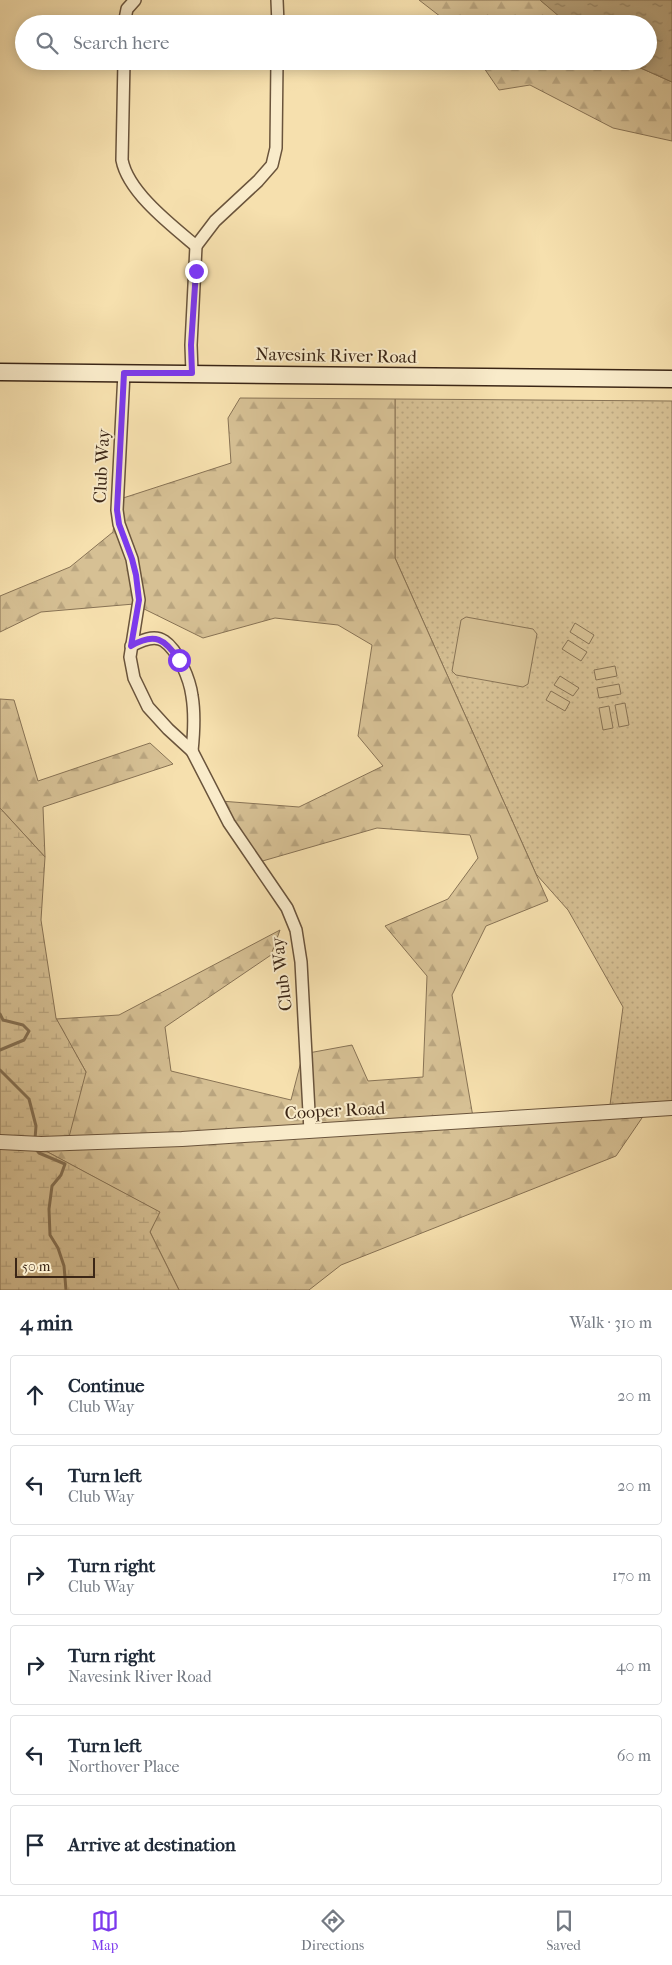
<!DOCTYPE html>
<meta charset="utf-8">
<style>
body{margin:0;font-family:"IM FELL French Canon",serif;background:#f6f6f7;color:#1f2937}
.scale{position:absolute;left:15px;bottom:12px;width:80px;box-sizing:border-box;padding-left:5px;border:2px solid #3b2616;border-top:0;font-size:14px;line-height:18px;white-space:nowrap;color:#3b2616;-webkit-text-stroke:4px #f9ebca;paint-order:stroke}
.stop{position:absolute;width:15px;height:15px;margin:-11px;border:4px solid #7c3aed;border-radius:50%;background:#fff}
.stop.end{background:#7c3aed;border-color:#fff;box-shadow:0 1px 5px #0008}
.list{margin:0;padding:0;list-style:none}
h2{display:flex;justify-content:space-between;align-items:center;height:65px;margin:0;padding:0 20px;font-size:21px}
h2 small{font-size:16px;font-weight:400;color:#747a83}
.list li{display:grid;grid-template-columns:32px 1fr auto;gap:15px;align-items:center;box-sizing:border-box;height:80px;margin:0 10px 10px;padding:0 10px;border:1px solid #e0e1e3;border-radius:5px}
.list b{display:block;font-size:19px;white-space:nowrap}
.list p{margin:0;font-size:16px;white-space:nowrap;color:#747a83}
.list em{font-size:16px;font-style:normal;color:#747a83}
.icon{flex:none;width:28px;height:28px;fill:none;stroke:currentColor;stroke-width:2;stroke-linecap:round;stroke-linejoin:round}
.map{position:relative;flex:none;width:672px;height:1290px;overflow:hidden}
.search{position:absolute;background:#fff;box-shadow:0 2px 12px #0003;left:15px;right:15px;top:15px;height:55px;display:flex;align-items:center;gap:12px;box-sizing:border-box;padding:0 18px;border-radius:28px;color:#747a83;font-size:19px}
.sheet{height:605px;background:#fff}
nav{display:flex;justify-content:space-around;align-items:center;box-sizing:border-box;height:70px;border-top:1px solid #e0e1e3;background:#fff;font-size:14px;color:#747a83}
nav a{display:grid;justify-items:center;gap:2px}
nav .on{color:#7c3aed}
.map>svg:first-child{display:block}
.grass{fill:url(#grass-dots);stroke:#887355}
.forest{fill:url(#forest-firs);stroke:#887355}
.wetland{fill:url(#wetland-marsh);stroke:#887355}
.park{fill:#d6c094;stroke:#887355}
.water{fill:url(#water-ripples);stroke:#857052}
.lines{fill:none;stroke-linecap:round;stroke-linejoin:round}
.stream{stroke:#857052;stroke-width:3}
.minor-casing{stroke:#6a543c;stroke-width:14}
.tertiary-casing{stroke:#6a543c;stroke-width:16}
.secondary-casing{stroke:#3b2616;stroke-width:19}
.minor{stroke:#f9ebca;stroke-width:11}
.tertiary{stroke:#f9ebca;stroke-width:14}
.secondary{stroke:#f9ebca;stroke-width:16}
.route{stroke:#7c3aed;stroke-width:6}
.labels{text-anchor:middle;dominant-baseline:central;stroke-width:4;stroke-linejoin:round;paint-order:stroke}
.street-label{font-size:18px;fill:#3b2616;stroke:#f9ebca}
</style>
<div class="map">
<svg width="672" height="1290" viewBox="0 0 672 1290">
<defs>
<pattern id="grass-dots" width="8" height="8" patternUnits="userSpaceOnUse" patternTransform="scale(1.25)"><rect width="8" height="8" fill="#d6c094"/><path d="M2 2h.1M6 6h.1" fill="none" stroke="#b9a57f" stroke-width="1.8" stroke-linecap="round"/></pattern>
<pattern id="forest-firs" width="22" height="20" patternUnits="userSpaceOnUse" patternTransform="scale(1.25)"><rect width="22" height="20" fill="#d6c094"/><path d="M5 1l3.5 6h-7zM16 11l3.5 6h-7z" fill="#b9a57f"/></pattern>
<pattern id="wetland-marsh" width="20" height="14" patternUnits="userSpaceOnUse" patternTransform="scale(1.25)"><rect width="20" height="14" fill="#d6c094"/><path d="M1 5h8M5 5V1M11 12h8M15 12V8" fill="none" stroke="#b9a57f"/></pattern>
<pattern id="water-ripples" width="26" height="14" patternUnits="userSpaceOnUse" patternTransform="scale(1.25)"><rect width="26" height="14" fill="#b6a17a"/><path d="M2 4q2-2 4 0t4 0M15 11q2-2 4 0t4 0" fill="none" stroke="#958363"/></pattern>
</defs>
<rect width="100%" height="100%" fill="#f6e0ae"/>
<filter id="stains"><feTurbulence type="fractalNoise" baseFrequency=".004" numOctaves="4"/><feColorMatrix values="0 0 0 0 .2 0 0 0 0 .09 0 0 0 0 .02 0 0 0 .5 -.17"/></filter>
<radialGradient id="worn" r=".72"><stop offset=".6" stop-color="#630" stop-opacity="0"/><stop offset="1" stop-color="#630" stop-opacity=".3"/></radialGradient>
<polygon class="grass" points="395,399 672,401 672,1101 610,1105 623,1007 568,910 536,874 395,558"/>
<g class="forest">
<polygon points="419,0 540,0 569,24 487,24 486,22 441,17"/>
<polygon points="485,61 625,61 672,82 672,141 613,128 530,85 499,90 484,68"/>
<polygon points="240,398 395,399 395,558 548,901 486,926 452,995 473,1117 644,1115 616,1156 341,1265 309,1290 179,1290 150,1232 159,1212 42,1149 86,1072 56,1019 119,1015 280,930 271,955 165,1027 171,1071 291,1100 303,1054 352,1045 368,1081 423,1077 427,976 385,926 448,899 478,858 470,835 377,828 259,862 220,801 299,807 383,766 358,736 372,645 338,625 275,618 203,638 134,604 41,612 0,632 0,596 70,567 113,532 117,500 231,463 228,418"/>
<polygon points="0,699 14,700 38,781 150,743 173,764 43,807 45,857 0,808"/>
</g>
<polygon class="wetland" points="0,808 45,857 41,920 56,1018 86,1072 69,1137 42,1149 160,1212 150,1232 179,1290 0,1290"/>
<g class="park">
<polygon points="466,617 533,629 537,634 528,684 523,687 456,675 452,671 461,620"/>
<polygon points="575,623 594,635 589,644 570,632"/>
<polygon points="568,640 587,652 581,661 562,649"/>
<polygon points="615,666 617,676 596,680 594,670"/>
<polygon points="560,676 579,688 573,696 554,685"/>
<polygon points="619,684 621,694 599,698 597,688"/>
<polygon points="551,691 570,702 565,711 546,700"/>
<polygon points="625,703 629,725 619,727 615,705"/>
<polygon points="609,706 613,728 603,730 599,708"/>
</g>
<polygon class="water" points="540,0 672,0 672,82 625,61 648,61 648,24 568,24"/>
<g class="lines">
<g class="stream">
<polyline points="0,1014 3,1020 23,1025 29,1031 24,1040 0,1050"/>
<polyline points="0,1070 29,1099 36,1126 35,1139"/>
<polyline points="35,1148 39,1153 65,1164 61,1175 52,1186 49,1209 50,1235 58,1248 64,1266 66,1290"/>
</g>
<g class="minor-casing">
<g id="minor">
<polyline points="277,0 278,24"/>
<polyline points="124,24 127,9 135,0"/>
<path d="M124 61 122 160C128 192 171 225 196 246L215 221 258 181 272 165 276 148 277 61"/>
<polyline points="124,373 117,510 119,524 132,559 139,600 130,657 134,678 148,707 168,729 192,751 229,823 287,908 296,930 301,962 310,1131"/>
<polyline points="192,373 191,345 196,246"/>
<path d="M131 646C140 641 154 634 164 641 178 650 190 680 192 696 195 714 194 732 192 751"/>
</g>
</g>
<g class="tertiary-casing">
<polyline id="tertiary" points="0,1142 41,1144 182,1139 672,1108"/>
</g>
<g class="secondary-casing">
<polyline id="secondary" points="0,372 672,379"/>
</g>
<use href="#minor" class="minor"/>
<use href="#tertiary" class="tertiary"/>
<use href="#secondary" class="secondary"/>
</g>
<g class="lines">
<path class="route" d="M179 660C165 639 155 632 131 646L139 600 136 575 132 559 119 524 117 510 124 373H192L191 345 196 271"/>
</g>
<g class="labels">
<g class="street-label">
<text transform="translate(336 356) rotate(1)">Navesink River Road</text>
<text transform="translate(102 466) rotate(-87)">Club Way</text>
<text transform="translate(282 974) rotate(-97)">Club Way</text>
<text transform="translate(335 1111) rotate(-3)">Cooper Road</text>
</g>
</g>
<rect width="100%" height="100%" filter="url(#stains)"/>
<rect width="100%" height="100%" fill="url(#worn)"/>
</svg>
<div class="scale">50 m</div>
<div class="stop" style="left:179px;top:660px"></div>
<div class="stop end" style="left:196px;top:271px"></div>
<div class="search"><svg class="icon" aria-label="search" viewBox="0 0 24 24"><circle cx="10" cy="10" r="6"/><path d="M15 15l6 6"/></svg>Search here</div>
</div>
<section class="sheet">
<h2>4 min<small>Walk · 310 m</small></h2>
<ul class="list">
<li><svg class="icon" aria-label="ahead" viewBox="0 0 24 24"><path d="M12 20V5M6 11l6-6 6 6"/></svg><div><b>Continue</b><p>Club Way</p></div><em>20 m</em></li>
<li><svg class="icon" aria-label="left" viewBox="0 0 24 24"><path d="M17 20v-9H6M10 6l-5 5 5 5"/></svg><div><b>Turn left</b><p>Club Way</p></div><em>20 m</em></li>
<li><svg class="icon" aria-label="right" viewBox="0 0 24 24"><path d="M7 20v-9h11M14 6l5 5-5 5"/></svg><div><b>Turn right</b><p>Club Way</p></div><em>170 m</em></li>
<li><svg class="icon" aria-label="right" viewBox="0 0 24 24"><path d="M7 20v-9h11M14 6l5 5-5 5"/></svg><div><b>Turn right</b><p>Navesink River Road</p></div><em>40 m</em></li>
<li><svg class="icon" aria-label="left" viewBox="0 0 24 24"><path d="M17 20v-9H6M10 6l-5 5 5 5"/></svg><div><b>Turn left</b><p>Northover Place</p></div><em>60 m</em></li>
<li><svg class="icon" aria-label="arrive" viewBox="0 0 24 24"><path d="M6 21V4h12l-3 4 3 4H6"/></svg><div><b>Arrive at destination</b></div></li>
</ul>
</section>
<nav>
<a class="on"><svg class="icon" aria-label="map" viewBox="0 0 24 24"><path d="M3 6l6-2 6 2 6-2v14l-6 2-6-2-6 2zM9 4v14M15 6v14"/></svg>Map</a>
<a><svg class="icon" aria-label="directions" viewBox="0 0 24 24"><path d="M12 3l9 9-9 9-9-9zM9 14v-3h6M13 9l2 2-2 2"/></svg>Directions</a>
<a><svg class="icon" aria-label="saved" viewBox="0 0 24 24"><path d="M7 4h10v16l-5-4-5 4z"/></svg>Saved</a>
</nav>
